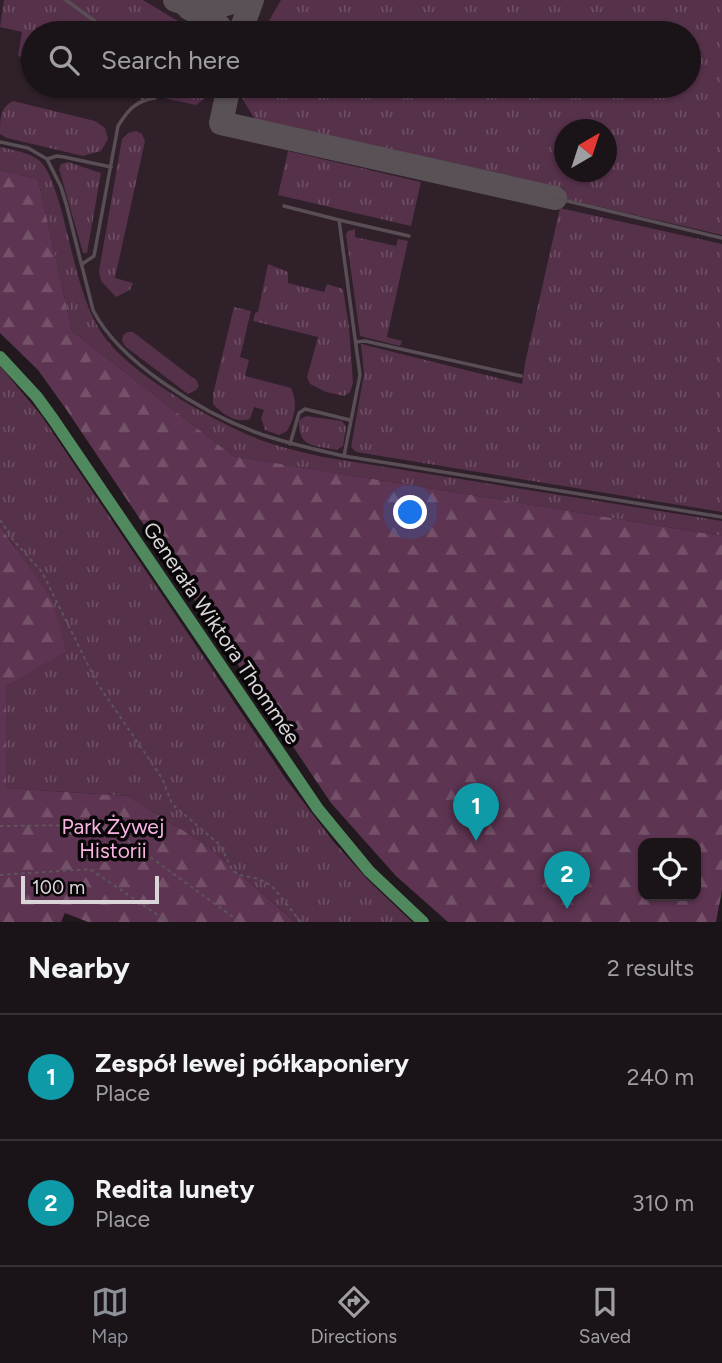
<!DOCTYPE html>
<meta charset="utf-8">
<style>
body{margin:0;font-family:Figtree,sans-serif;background:#231c20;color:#f1f3f6}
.controls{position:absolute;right:21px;bottom:21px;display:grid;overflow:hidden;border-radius:14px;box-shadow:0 2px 5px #0004}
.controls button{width:63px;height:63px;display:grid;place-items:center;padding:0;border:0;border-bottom:2px solid #383236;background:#1a1317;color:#f1f3f6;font:35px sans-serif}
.compass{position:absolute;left:554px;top:119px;width:63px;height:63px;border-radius:50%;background:#1a1317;box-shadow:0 2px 5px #0004;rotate:39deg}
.scale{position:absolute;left:21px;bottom:18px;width:138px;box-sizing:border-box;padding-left:7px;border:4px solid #dbd5d9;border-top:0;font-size:19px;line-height:24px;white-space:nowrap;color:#dbd5d9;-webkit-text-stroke:5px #090608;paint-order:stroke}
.you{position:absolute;left:411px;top:513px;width:24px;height:24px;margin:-18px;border:5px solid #fff;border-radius:50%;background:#1a73e8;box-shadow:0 0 0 10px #1a73e833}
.badge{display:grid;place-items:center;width:46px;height:46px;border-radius:50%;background:#8c9099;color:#fff;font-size:23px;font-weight:700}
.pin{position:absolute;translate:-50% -58px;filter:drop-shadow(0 2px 4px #0008)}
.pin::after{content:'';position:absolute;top:37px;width:24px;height:21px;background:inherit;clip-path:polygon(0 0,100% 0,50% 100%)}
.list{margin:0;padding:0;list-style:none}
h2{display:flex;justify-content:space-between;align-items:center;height:91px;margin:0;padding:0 28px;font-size:30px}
h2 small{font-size:23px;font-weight:400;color:#9f9ea1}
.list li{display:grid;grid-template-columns:46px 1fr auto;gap:21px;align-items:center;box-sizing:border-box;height:126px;padding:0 28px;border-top:2px solid #383236}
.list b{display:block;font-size:26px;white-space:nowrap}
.list p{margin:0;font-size:23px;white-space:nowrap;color:#9f9ea1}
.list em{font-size:23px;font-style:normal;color:#9f9ea1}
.icon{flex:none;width:38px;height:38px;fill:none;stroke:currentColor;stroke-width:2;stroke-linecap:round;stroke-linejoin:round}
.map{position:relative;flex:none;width:722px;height:922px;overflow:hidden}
.search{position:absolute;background:#1a1317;box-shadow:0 2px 5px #0004;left:21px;right:21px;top:21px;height:77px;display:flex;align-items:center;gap:18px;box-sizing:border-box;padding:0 24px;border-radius:38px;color:#9f9ea1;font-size:26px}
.sheet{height:343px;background:#1a1317}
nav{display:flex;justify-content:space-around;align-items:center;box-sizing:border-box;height:98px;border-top:2px solid #383236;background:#1a1317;font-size:19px;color:#9f9ea1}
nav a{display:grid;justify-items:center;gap:4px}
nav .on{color:#8c9099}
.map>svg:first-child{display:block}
.built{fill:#2f202a;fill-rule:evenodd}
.grass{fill:url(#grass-tufts);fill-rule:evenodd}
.forest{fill:url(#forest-firs);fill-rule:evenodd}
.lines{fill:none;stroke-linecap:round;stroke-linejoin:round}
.taxiway{stroke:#595156;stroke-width:24}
.path{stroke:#5d555b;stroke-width:2;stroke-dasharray:3.5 3.5;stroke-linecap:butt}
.lane{stroke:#594e55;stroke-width:3.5}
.primary{stroke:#51895f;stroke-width:12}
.labels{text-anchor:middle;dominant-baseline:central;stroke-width:7;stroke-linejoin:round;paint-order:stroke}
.street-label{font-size:21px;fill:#dbd5d9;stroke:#090608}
.park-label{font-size:21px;fill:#f9b3e3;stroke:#090608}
</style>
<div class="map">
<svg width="722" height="922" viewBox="0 0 722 922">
<defs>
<pattern id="grass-tufts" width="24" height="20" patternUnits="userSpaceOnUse" patternTransform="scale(1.75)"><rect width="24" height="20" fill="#55314a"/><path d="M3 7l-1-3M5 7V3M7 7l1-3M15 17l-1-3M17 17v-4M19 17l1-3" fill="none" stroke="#6d4e64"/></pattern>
<pattern id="forest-firs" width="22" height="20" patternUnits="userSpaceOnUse" patternTransform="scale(1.75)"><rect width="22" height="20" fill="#5d3451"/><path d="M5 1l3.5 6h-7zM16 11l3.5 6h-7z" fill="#745069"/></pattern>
</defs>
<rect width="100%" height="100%" fill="#22191f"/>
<path class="built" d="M0 0H722V536L233 456 72 331 38 179 0 170ZM33 33H689V86H33ZM564 130H606V172H564Z"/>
<g class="grass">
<polygon points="4,0 143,0 198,33 33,33 33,59 18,56 22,32 0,27"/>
<path d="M281 0H722V235L562 198 564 188 257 119 256 122H253L254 118 242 98 241 86H689V33H262ZM564 130H606V172H564Z"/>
<polygon points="154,86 215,86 211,94 196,105 155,96"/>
<path d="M13 101 95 121 105 128 108 139 101 151 83 156 7 138 0 134C0 117 0 108 13 101Z"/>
<polygon points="136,131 142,134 145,141 115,278 133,283 130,290 116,297 101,281 99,271 122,139 128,133"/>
<path d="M0 147C13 150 29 152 40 161 49 170 54 187 58 199 71 240 79 301 103 335 131 376 224 428 272 444 288 449 306 453 323 457L722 521V536L233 456 72 331 38 179 0 170Z"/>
<polygon points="288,151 421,182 411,226 278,195"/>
<polygon points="68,162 101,173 87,253 83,253 59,169 61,164"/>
<polygon points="560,208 722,244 722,512 356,452 351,447 364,374 361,344 522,384 525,363"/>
<polygon points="355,229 355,237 396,246 398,239 408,241 387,337 402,341 400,346 360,336 346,235 348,231"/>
<polygon points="268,264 288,272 288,283 324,292 327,284 343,289 349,327 353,383 350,392 344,396 326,392 310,384 307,377 318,337 253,321 255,313 258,312"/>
<path d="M234 307 251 311 240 357 249 360 245 376 291 388C298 403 295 417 287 431L279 435 265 430 261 418 264 410 254 407 250 419C237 424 222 414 213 404V394Z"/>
<polygon points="128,332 133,332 197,381 199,386 196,390 188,394 126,347 122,341 123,335"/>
<polygon points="0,366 41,415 286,779 333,841 368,880 412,922 295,922 205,844 128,796 6,788 6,687 66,650 14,545 0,526"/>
<path d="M306 416 342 421 346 427 343 446 337 450C315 445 298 449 299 420Z"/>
</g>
<g class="forest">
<path d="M0 170 38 179 72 331 233 456 722 536V890L716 922H448L396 876 331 803 66 409 38 370 0 333ZM643 843H696V896H643Z"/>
<polygon points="0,526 52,600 66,651 6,687 6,788 128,796 205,844 295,922 88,922 65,913 61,922 0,922"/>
</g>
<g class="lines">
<g class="taxiway">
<path d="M175 0C197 8 216 10 237 0"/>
<polyline points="189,8 217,24 225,33"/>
<polyline points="240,33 252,0"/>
<polyline points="229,86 221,123 555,198"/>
</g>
<g class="path">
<polyline points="0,520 14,541 42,572 97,683 162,778 172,804 220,845 233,871 240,875 259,879 272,886 301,922"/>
<polyline points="0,826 106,825 240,922"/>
<polyline points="0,875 90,869 168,922"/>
</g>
<g class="lane">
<polyline points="66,0 96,22 105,33"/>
<polyline points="136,86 143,100"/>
<polyline points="0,142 28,148 47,159 57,156 64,157 111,167"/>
<path d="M47 159 61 187 67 207 93 310C119 362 201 412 255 432 284 443 314 449 344 456L722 517"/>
<polyline points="555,198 722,238"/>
<polyline points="284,206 339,220 360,375 344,456"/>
<polyline points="339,220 409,236"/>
<path d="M82 264 94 256 118 126C128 110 135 101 155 98"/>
<polyline points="356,342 365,341 521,376"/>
<polyline points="290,444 299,413 305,409 350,420"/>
</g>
<polyline class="primary" points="0,357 37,397 53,419 318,809 369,871 423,922"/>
</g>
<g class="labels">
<g class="street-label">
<text transform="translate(222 633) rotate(56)">Generała Wiktora Thommée</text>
</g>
<g class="park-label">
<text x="113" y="826">Park Żywej<tspan x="113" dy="24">Historii</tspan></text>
</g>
</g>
</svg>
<div class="controls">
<button><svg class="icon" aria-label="locate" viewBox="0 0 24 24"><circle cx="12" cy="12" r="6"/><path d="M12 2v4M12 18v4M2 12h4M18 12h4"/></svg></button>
</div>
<svg class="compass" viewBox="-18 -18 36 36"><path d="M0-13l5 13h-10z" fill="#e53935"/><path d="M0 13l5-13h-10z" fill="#9f9ea1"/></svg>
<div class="scale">100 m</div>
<div class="you"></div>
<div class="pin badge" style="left:476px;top:841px;background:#0f9aa8">1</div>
<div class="pin badge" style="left:567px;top:909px;background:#0f9aa8">2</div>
<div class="search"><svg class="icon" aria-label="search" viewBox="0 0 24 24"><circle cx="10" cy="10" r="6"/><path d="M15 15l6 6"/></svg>Search here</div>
</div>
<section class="sheet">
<h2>Nearby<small>2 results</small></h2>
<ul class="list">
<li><span class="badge" style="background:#0f9aa8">1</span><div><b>Zespół lewej półkaponiery</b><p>Place</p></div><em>240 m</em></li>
<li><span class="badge" style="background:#0f9aa8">2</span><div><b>Redita lunety</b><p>Place</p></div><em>310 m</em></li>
</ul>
</section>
<nav>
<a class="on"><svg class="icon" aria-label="map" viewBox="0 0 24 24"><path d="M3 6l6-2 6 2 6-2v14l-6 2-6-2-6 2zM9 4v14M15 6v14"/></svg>Map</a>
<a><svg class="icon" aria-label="directions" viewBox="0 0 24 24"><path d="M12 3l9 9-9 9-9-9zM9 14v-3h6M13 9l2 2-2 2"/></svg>Directions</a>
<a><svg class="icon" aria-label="saved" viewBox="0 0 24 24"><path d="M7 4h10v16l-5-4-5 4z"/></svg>Saved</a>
</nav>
